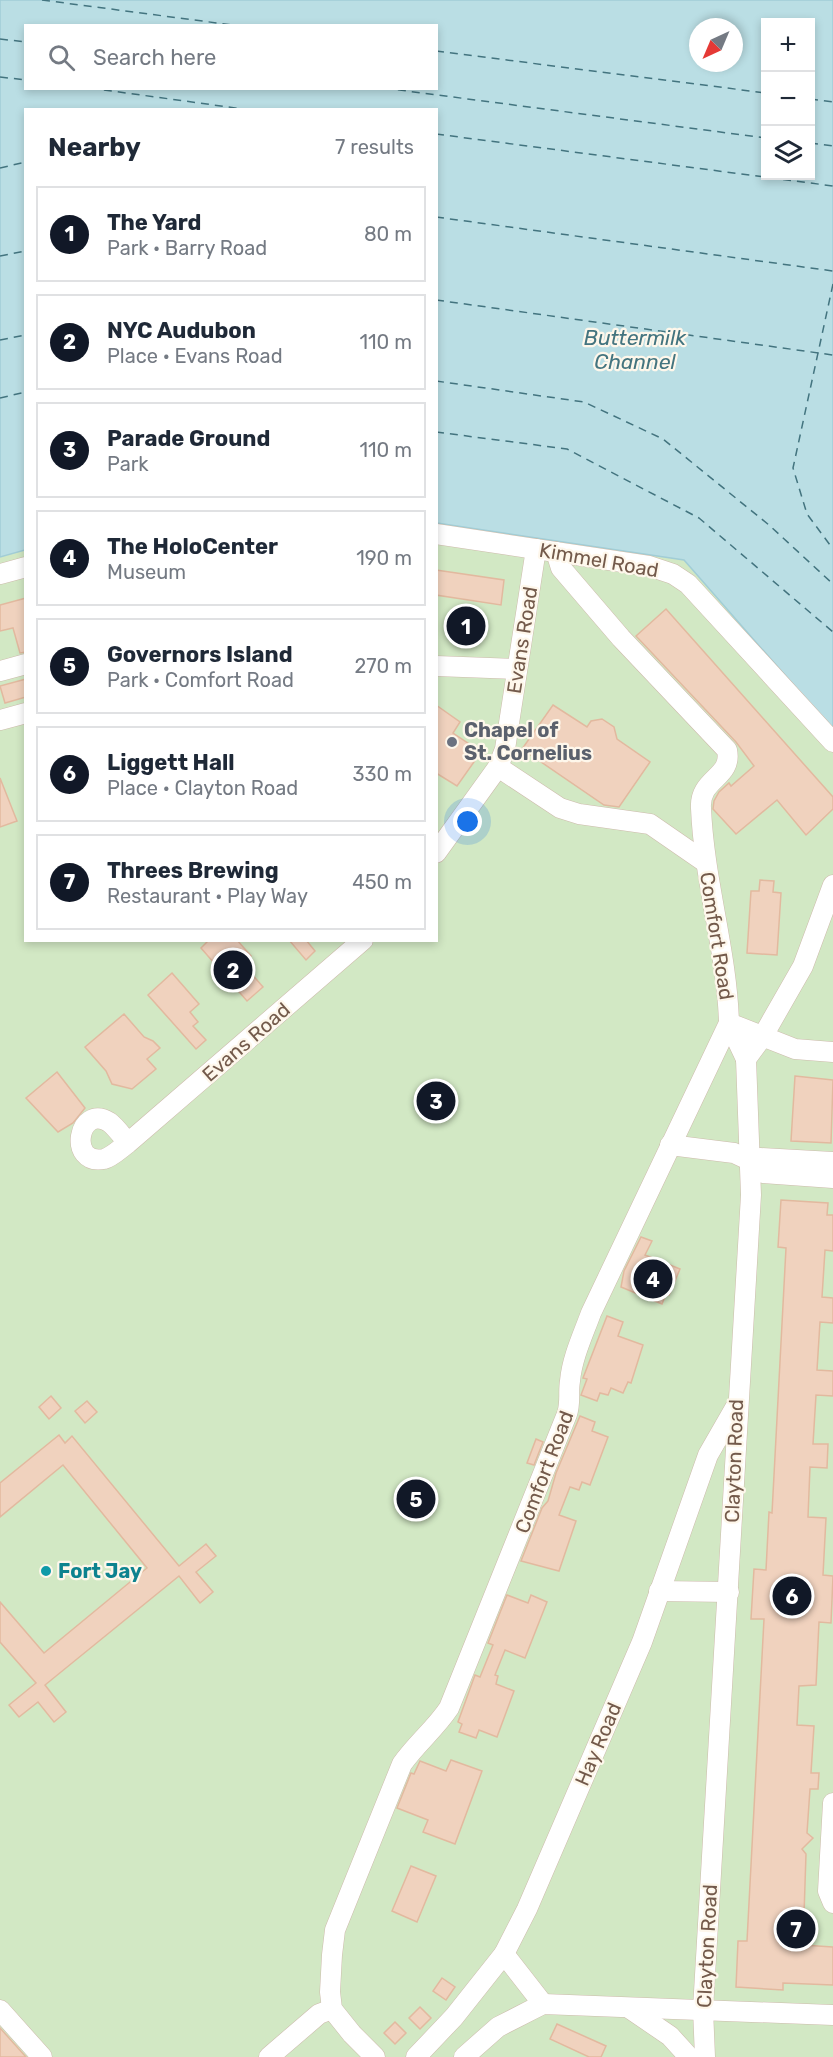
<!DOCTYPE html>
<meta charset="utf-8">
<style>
body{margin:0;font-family:Rubik,sans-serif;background:#f6f6f7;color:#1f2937}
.controls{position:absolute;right:18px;top:18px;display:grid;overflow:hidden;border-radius:0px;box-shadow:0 3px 9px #0003}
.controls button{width:54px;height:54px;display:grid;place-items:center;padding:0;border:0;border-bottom:2px solid #e0e1e3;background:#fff;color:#1f2937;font:30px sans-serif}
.compass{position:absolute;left:689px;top:18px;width:54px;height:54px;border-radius:50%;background:#fff;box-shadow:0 3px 9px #0003;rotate:224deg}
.you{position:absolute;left:468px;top:822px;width:21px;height:21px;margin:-15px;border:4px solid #fff;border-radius:50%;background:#1a73e8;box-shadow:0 0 0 9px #1a73e833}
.badge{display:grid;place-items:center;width:39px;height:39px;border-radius:50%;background:#111827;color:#fff;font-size:20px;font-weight:700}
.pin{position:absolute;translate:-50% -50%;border:3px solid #fff;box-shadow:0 2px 6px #0006}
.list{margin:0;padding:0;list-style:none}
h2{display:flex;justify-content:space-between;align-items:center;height:78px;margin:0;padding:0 24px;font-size:26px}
h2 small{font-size:20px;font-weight:400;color:#747a83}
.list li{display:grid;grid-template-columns:39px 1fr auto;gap:18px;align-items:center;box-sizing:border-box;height:96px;margin:0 12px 12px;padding:0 12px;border:2px solid #e0e1e3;border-radius:0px}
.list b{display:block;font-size:22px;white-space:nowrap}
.list p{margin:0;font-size:20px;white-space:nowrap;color:#747a83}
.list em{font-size:20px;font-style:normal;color:#747a83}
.icon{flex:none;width:33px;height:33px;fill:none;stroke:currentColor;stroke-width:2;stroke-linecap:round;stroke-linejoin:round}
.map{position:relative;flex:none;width:833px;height:2057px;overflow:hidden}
.search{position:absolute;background:#fff;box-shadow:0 3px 9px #0003;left:24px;top:24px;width:414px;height:66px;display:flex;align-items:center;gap:15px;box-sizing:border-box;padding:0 21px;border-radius:0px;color:#747a83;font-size:22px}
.panel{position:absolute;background:#fff;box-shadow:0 3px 9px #0003;left:24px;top:108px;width:414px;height:834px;border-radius:0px}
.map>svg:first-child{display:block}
.green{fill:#d2e8c4}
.water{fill:#badee4;stroke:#a1cdd6;stroke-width:1.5;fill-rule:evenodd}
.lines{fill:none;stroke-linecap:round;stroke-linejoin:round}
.ferry{stroke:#43747f;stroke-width:1.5;stroke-dasharray:8 6;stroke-linecap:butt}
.building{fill:#f0d2be;stroke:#e2b99f;stroke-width:1.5}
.street-casing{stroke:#cdbbac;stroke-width:21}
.street{stroke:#fff;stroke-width:20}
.worship-dot{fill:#6b7280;stroke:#fef7eb;stroke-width:2}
.culture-dot{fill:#0f9aa8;stroke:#fef7eb;stroke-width:2}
.labels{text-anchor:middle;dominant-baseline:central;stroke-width:4.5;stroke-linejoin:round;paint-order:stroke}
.street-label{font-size:20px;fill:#735a4b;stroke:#fef7eb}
.worship-label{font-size:20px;font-weight:bold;fill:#5b616d;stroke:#fef7eb;text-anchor:start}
.culture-label{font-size:20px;font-weight:bold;fill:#0d838f;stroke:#fef7eb;text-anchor:start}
.water-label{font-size:21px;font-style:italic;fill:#43747f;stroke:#fef7eb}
</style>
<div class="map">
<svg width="833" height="2057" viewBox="0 0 833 2057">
<rect width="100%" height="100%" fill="#fbf3e5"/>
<polygon class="green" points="437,523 684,560 833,730 833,2057 0,2057 0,557 25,550 26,940 436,940"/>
<path class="water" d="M0 0H833V730L684 560 437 523 436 110H26L25 550 0 557ZM766 22H810V176H766ZM26 26H436V88H26ZM698 27H734V63H698Z"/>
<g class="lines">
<g class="ferry">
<polyline points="42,0 240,26"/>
<polyline points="0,39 26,42"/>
<polyline points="436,51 766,93"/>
<polyline points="0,77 26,80"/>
<polyline points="90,88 250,110"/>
<polyline points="384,88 766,138"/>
<polyline points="810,99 833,102"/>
<polyline points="436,134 833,186"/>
<polyline points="810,143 833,146"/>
<polyline points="0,168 26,162"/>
<polyline points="436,217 833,271"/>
<polyline points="0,256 26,251"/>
<polyline points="833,284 793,468 807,514 833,549"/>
<polyline points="436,300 833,355"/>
<polyline points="0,340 26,335"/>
<polyline points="436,381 584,402 663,439 769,525 833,584"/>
<polyline points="0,398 26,392"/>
<polyline points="436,432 567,449 699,518 833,632"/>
</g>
</g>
<g class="building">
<polygon points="436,570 504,580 501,605 436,595"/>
<polygon points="26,598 26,652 20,653 13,628 0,631 0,605"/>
<polygon points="666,609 833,797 833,809 806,835 777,800 736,834 713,809 714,801 719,792 729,783 731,786 754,766 736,742 636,636"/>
<polygon points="26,679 26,697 5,703 0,686"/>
<polygon points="436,705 460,722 453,733 481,752 457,786 436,773"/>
<polygon points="553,705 587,727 591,721 602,719 614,727 617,739 650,762 619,807 604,805 522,749"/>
<polygon points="0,778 17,821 0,827"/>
<polygon points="760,880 774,881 773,892 781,893 777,955 747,953 751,891 759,891"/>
<polygon points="209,940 237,940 251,956 242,963 263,987 247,1001 201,948"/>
<polygon points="289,940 306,940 315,951 306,960"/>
<polygon points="172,973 199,1004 190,1012 198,1022 193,1026 206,1040 196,1049 148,995"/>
<polygon points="124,1014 144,1037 153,1041 160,1048 147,1059 156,1069 132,1089 112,1084 106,1071 85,1047"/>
<polygon points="57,1072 85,1108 73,1123 58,1132 26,1098"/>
<polygon points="795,1076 833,1080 831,1143 791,1141"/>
<polygon points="781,1200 828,1203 827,1215 833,1215 833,1251 825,1250 822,1297 833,1298 833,1323 820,1322 817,1370 833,1371 833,1396 816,1395 813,1444 828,1444 827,1468 810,1467 808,1517 826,1518 823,1575 833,1576 831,1623 819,1622 816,1685 799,1686 797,1725 814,1726 811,1773 819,1773 818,1789 810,1789 807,1833 813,1838 802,1849 806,1854 803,1945 833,1947 833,1985 783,1983 783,1990 736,1987 738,1941 747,1941 764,1619 751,1619 754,1569 766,1570 769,1512 772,1513 786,1248 778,1247"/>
<polygon points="641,1237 652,1241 645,1255 680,1269 669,1295 666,1294 662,1304 621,1287 624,1271"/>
<polygon points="607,1316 623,1322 618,1336 643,1345 631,1383 628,1382 623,1393 611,1388 608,1395 600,1393 597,1401 581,1395 587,1379 583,1378"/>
<polygon points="51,1396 61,1408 49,1419 39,1407"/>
<polygon points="87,1401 97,1412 85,1423 75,1411"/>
<polygon points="580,1416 595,1422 592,1431 608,1437 590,1485 582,1482 579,1490 570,1487 559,1515 576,1521 559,1571 521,1561 542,1508 548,1501 556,1473"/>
<polygon points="59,1435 65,1443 72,1436 179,1566 206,1544 216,1556 196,1572 213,1592 200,1603 179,1576 45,1685 66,1712 54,1722 38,1702 19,1717 9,1705 36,1683 0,1642 0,1602 44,1653 147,1568 63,1465 0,1517 0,1483"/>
<polygon points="536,1439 543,1442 534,1465 527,1463"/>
<polygon points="507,1595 528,1603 531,1595 547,1602 525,1658 505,1650 495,1675 498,1676 496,1684 514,1691 497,1737 479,1730 476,1738 459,1732 462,1724 458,1722 475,1675 480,1677 493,1645 488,1643"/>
<polygon points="451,1760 482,1771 455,1844 423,1832 428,1820 397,1808 411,1773 414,1774 420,1761 446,1771"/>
<polygon points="411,1866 436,1876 417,1922 392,1911"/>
<polygon points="442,1978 455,1987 446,2000 433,1991"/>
<polygon points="420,2007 431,2018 420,2029 409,2018"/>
<polygon points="395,2022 406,2033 395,2044 384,2033"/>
<polygon points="557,2024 606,2046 601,2057 589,2057 550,2039"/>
<polygon points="0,2028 26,2057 0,2057"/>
</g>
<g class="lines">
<g class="street-casing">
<g id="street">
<polyline points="436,534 649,566 673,574 688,584 833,742"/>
<polyline points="0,574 26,567"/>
<polyline points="436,666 517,669"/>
<polyline points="0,671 26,664"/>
<polyline points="0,720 26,713"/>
<polyline points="498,767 560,808 579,814 650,824 705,862"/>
<polyline points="436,853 498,767 505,749 536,549"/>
<polyline points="746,1059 729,1023 795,1049 833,1052"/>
<path d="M128 1143C122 1136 116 1127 109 1122 78 1103 67 1166 104 1159 112 1157 121 1148 128 1143L363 940"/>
<polyline points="670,1145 734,1153 751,1161 763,1173 833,1178"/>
<polyline points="751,1161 760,1158 833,1162"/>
<polyline points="659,1591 729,1592"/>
<polyline points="833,1803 828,1891 833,1903"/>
<polyline points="504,1954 543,2004"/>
<polyline points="629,2008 670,2036 689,2057"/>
<polyline points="0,2010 42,2057"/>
<polyline points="269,2057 319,2014 332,2009"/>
<path d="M375 2057 352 2034 332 2009 330 1992 332 1955 335 1930 402 1764C416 1744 435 1729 449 1708L567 1414C571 1402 568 1392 570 1381 572 1358 583 1335 591 1313L729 1023C727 951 704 881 701 808 699 778 733 778 727 750L621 638 561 568 556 552"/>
<polyline points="416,2057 454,2017 504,1954 527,1909 642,1642 708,1455 735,1408"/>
<polyline points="464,2057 498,2027 543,2004 833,2015"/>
<polyline points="705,2057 703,2009 751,1195 746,1059 763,1036 803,966 833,885"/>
</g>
</g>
<use href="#street" class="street"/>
</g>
<circle class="worship-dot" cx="452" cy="742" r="6"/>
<circle class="culture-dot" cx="46" cy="1571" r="6"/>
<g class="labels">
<g class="street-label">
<text transform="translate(599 560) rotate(10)">Kimmel Road</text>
<text transform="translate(522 640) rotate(-81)">Evans Road</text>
<text transform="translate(717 936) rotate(81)">Comfort Road</text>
<text transform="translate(246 1042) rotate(-41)">Evans Road</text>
<text transform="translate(734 1461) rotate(-88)">Clayton Road</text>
<text transform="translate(544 1472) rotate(-69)">Comfort Road</text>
<text transform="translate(598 1744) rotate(-67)">Hay Road</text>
<text transform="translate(707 1946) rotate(-87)">Clayton Road</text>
</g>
<g class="worship-label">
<text x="464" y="730">Chapel of<tspan x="464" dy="23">St. Cornelius</tspan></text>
</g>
<g class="culture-label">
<text x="58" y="1571">Fort Jay</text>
</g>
<g class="water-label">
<text x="635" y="337">Buttermilk<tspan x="635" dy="24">Channel</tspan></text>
</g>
</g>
</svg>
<div class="controls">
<button>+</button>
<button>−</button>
<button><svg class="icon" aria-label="layers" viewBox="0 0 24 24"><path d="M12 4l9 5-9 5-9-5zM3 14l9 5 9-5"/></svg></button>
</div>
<svg class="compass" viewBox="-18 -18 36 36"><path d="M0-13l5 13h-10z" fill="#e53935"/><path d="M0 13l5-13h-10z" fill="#747a83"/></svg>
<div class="you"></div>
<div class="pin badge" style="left:466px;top:626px">1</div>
<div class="pin badge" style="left:233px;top:970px">2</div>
<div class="pin badge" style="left:436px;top:1101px">3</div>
<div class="pin badge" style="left:653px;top:1279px">4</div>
<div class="pin badge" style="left:416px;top:1499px">5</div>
<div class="pin badge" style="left:792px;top:1596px">6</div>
<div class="pin badge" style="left:796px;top:1929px">7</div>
<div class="search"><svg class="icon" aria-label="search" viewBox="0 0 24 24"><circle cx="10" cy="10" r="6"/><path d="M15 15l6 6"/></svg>Search here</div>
<section class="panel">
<h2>Nearby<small>7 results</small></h2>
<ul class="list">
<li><span class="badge">1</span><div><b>The Yard</b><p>Park · Barry Road</p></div><em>80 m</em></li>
<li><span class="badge">2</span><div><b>NYC Audubon</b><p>Place · Evans Road</p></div><em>110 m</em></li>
<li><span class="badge">3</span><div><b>Parade Ground</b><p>Park</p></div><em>110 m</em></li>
<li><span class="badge">4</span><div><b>The HoloCenter</b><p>Museum</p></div><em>190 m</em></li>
<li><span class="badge">5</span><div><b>Governors Island</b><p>Park · Comfort Road</p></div><em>270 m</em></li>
<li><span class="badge">6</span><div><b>Liggett Hall</b><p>Place · Clayton Road</p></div><em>330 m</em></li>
<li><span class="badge">7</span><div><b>Threes Brewing</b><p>Restaurant · Play Way</p></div><em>450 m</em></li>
</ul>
</section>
</div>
